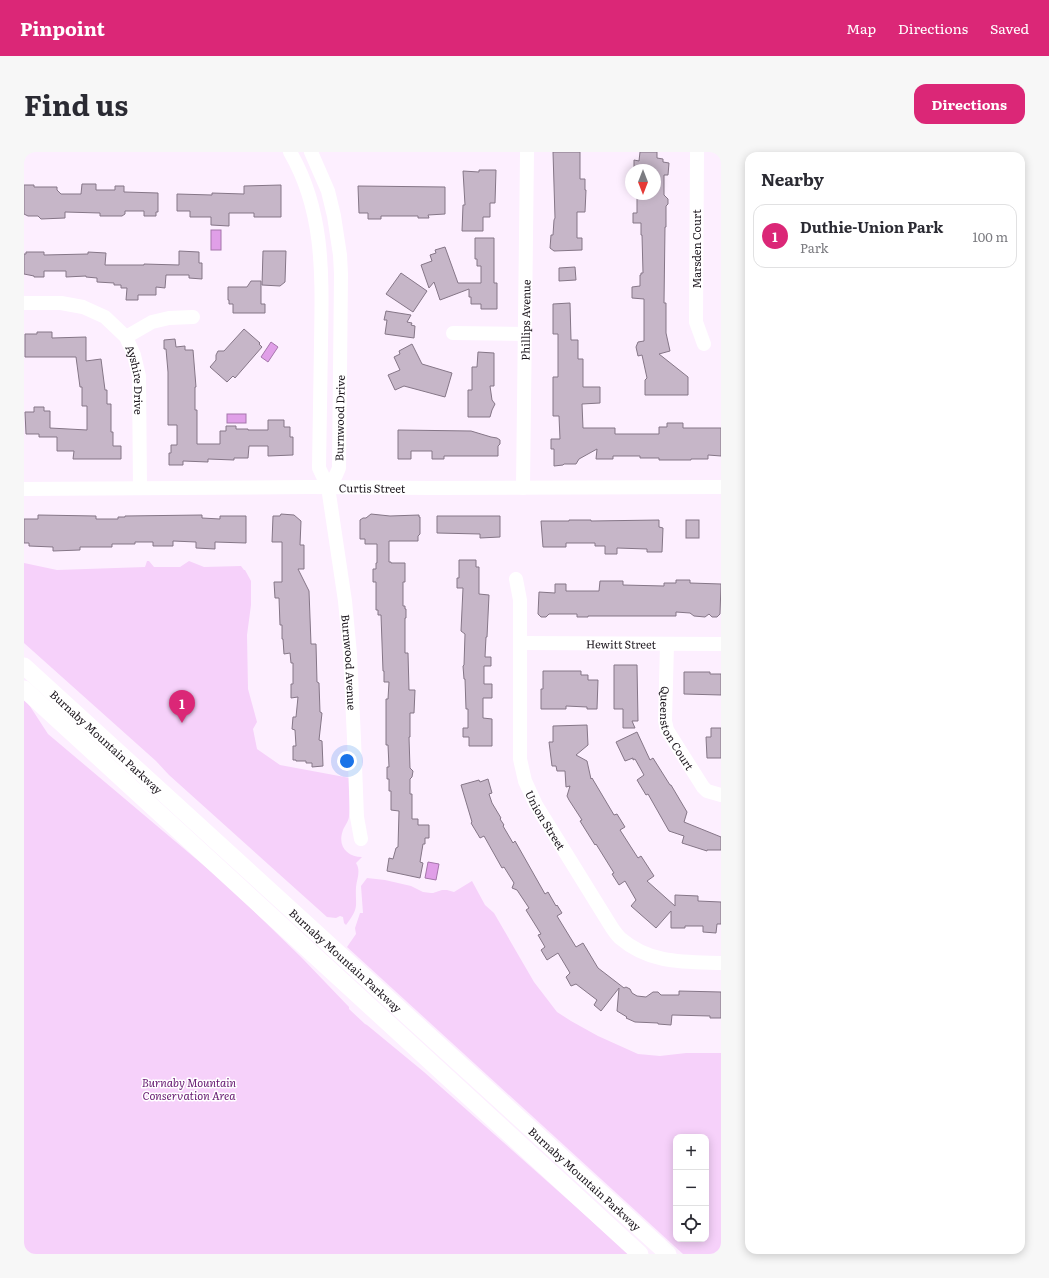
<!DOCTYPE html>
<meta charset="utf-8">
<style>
body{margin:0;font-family:Literata,serif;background:#f7f7f7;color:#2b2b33}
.controls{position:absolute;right:12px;bottom:12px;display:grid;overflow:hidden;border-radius:8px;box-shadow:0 2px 10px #0003}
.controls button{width:36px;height:36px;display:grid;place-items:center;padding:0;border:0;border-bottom:1px solid #e1e1e2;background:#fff;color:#2b2b33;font:20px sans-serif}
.compass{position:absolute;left:601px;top:12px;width:36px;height:36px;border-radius:50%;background:#fff;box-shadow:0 2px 10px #0003;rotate:180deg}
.you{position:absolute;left:323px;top:609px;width:14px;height:14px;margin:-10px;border:3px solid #fff;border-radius:50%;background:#1a73e8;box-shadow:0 0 0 6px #1a73e833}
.badge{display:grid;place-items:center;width:26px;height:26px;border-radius:50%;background:#db2777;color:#fff;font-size:13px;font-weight:700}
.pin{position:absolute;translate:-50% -33px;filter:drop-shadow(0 1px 2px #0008)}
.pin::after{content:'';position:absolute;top:21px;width:14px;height:12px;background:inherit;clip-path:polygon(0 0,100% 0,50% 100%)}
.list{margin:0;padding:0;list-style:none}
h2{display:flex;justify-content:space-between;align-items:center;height:52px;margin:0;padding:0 16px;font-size:17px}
h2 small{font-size:13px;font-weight:400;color:#7c7c81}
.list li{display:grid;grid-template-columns:26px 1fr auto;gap:12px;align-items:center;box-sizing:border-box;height:64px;margin:0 8px 8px;padding:0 8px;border:1px solid #e1e1e2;border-radius:12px}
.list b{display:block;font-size:15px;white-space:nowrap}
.list p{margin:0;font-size:13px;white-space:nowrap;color:#7c7c81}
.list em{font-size:13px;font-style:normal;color:#7c7c81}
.icon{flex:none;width:22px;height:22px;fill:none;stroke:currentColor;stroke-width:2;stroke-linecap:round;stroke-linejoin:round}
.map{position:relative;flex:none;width:697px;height:1102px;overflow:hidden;border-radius:12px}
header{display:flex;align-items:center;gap:24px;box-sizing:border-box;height:56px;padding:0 20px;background:#db2777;color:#fff}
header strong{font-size:19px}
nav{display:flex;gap:22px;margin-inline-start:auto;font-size:14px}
.intro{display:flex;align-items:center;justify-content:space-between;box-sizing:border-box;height:96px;padding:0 24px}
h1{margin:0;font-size:28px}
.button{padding:10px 18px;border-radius:12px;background:#db2777;color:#fff;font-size:14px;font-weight:700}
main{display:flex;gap:24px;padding:0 24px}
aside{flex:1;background:#fff;border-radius:12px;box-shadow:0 2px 10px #0003}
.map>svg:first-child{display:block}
.green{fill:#f6d1fa;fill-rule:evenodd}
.water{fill:#e09fe8;stroke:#a576ab}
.building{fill:#c6b6c8;stroke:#857687}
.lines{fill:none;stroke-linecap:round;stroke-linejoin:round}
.minor{stroke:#fff;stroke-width:14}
.major{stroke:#fff;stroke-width:17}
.labels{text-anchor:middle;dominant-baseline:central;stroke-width:3;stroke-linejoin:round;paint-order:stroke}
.street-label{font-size:11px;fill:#1c161d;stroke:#fff}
.park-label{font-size:11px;font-style:italic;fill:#64176f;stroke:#fff}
</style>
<header>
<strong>Pinpoint</strong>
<nav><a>Map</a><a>Directions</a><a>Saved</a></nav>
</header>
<div class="intro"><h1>Find us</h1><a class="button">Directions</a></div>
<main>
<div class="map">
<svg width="697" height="1102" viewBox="0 0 697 1102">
<rect width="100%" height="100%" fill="#fdefff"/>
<g class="green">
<path d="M123 409H125L130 415H156L165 409 180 415 217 414 220 418H221L227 429V453L223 483 224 537 233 570 229 577 233 597 256 613 326 626C325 638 326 651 325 664 325 669 321 673 319 678 313 694 323 705 338 705L332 711C337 719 333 726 332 735 331 754 336 755 322 773L320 771 319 765 316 764 312 766 303 765 145 623 132 609 0 491V411L33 418 121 415Z"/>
<polygon points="0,545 24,582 203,733 278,806 325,855 325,857 341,872 343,873 400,920 605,1102 0,1102"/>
<path d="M343 726 361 728 387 734 399 740 407 741H409L418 738H423L430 740 448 729 461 753 470 761 510 830 533 860 547 869 574 884 614 902 636 904 662 901H697V1102H659L323 795 332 782 331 776 336 761H339L337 734ZM652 985H682V1087H652Z"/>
</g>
<g class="water">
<rect x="187" y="78" width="10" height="20"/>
<polygon points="247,190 254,195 244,210 237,205"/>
<rect x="203" y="262" width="19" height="9"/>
<polygon points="404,710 415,712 412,728 401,726"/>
</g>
<g class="building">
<polygon points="529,0 556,0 556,27 561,27 561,38 562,38 561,60 553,60 553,86 558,86 558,98 530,99 526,96 527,83 529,83 530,68 531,66"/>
<polygon points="616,0 633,0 633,6 639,7 639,10 645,11 644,23 640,23 640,43 644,47 644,52 642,54 642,75 641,75 640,151 642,151 642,181 646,199 635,202 664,225 664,243 621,243 621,228 623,226 618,203 614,204 612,195 614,190 620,189 620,147 608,146 608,135 616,134 616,123 617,123 617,121 619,121 618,83 617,83 617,71 609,71 609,61 613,61 613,42 631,42 631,18 610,18 610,8 615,9"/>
<polygon points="455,18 472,18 471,51 466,51 466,65 459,65 459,79 438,79 439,53 441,53 439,19 455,20"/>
<polygon points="58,32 72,32 72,38 91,38 91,34 100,34 100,40 101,40 134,41 134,60 132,60 132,64 120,64 120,59 101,59 101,62 98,64 76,64 76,61 41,60 41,66 17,67 14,64 4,64 0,62 0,33 10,33 10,35 33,35 33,38 37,42 57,42"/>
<polygon points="257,33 257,65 230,65 230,61 205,61 205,74 187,73 187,65 166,65 166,59 153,59 153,42 188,43 188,41 220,42 220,34"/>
<polygon points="334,34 421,35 421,62 404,63 405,66 394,66 394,64 357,64 357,67 344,67 344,61 335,61"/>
<polygon points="451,86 470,86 470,131 473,131 473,157 457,157 457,152 447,152 447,145 445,145 445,137 416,148 410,130 405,136 397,113 408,109 406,103 412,101 411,98 421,95 434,131 457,131 457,114 453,114 453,107 451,107"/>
<polygon points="155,99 175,100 175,111 178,111 178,127 165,126 165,123 142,123 141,136 132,135 132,143 114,143 114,148 102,148 103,136 97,136 97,133 90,133 90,131 73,130 73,126 62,125 62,124 42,125 42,119 20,119 20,125 10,125 10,124 0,122 0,102 2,102 2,100 20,100 20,103 64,102 64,100 82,101 81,113 120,113 120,112 155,113"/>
<polygon points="239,99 262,99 261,130 256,134 238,133"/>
<polygon points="551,115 552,128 535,129 535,116"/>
<polygon points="377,121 403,139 389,160 362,142"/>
<polygon points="227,129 237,129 237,152 241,152 241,161 209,161 209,152 205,152 205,148 204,148 204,135 223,135"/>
<polygon points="546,151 547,188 554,188 554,207 559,207 559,235 576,235 576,251 558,252 559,276 591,276 591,282 635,282 635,275 643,275 643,271 659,271 659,276 697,276 697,304 684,303 684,307 667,307 667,308 635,308 635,306 616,306 616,304 589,304 589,307 572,307 573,297 555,307 552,312 540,312 539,313 530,314 530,297 527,297 527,287 536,287 535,264 529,264 529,225 534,225 534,182 529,182 529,152"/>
<polygon points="362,159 387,163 383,170 388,171 387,173 391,174 390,186 361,182 363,168 360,168"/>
<polygon points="220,177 236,191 235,192 238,195 211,226 209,224 203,230 186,215 192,208 192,203 194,199 200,199"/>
<polygon points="13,180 28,180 28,186 62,185 62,209 77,207 81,238 83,238 83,252 87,252 87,280 89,280 89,294 97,294 97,307 49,307 50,299 33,299 33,285 15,285 15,282 2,282 1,260 10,260 10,255 20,255 20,259 26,259 26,276 63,278 63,254 58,254 58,235 56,235 52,205 1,205 1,182 13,182"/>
<polygon points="151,187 152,195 161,194 161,198 169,198 172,235 171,235 171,258 173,258 173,292 196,292 196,279 202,279 202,274 212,274 212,277 224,277 224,278 244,278 244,268 260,268 260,275 266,275 266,285 269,285 269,303 244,304 244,294 225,294 224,306 210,306 210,308 184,307 184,310 159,309 159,313 145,313 145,301 147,301 147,293 153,293 153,273 144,273 144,220 142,197 140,197 140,188"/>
<polygon points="388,192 398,212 428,221 421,245 380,234 371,238 364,223 376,218 370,205 376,202 375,199"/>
<polygon points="454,200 470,201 470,234 466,234 468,248 471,252 468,258 466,265 444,265 444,238 448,238 448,215 453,215"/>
<polygon points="374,278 447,279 467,285 473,286 476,288 476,292 474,294 474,304 420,304 420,307 408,307 408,299 387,299 387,307 374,307"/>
<polygon points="257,362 270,363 277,369 276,393 280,393 280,417 274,417 285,439 287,492 292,492 293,530 295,531 296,560 298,561 295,588 298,589 299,614 288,615 288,611 282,611 282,609 272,609 272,608 269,608 269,594 272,594 271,578 268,577 269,565 272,565 274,545 267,546 267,532 269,532 269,511 267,511 266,501 260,502 259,487 258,487 258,473 256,473 255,446 251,446 250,430 258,430 258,390 248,390 249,364 256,364"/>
<polygon points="347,362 366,364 395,363 395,365 396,365 396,382 394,384 394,389 365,389 365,410 367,410 367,411 381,411 381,430 379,430 379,454 381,454 381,457 382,457 382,466 381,466 381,501 384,501 385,538 391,538 390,561 386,561 386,585 385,585 386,616 389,619 388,625 386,627 386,642 388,642 388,667 394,667 394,673 405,673 405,686 401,686 401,692 399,692 396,710 399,711 396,726 363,719 365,706 369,707 372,696 374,695 375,659 367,658 367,639 365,639 365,627 363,627 363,615 365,615 364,593 362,593 362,547 364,547 365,530 360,530 360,519 359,519 357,463 354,463 354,458 352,458 352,430 349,430 349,417 352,417 352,411 353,411 353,392 341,392 341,387 336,387 336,368 339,366 342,366"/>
<polygon points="14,363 72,364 72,367 94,367 94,365 101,365 101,364 178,363 178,366 196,367 196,364 222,364 222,391 191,390 191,397 172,396 172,390 149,389 149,394 129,394 129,390 111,390 111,392 88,392 88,395 56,395 56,398 29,399 29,395 5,394 5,391 0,391 0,367 14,367"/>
<polygon points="413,364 476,364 476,385 456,386 456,382 413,381"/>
<polygon points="545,368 567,368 567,369 635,368 635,375 639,376 638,400 623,400 623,397 593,396 593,402 581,402 581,394 571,394 571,391 542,391 542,395 519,395 517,369 545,369"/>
<rect x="662" y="368" width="13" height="18"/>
<polygon points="435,408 452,408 452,415 455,415 455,442 465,443 463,485 462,485 461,505 467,505 467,514 460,514 460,532 468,532 468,546 459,546 459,566 468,567 468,594 445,594 445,585 439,585 439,576 444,576 444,557 442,557 441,527 440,527 439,514 440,513 441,482 437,479 439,436 433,436 433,426 435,426"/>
<polygon points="652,428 666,428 666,431 697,432 696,462 693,465 688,465 685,462 681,465 670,464 666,461 652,460 652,464 564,464 564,465 553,465 553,462 525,462 522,465 517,465 514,462 515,440 531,441 531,432 542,432 542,439 575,439 576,429 599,429 599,433 640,434 640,431 652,431"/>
<polygon points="590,513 613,513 614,569 608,569 611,576 599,576 599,557 590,557"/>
<polygon points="519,519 557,519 557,523 564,523 564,528 574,528 573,557 563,557 563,555 542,554 542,557 517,557 517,537 519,537"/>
<polygon points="660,520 686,520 686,522 697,522 697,543 660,542"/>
<polygon points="563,573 564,593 552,603 563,609 567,627 568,626 590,663 593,662 601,675 596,678 614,706 617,704 630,724 623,729 651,754 651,743 674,744 674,749 697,750 697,772 693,772 692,781 679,780 679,774 661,774 661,776 647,776 647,759 632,776 607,754 612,748 601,729 595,733 588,722 590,721 572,692 571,693 556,669 558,668 545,648 543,644 546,634 542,635 541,619 533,619 532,614 528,614 525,590 529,590 529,574"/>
<polygon points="687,576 697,576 697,606 683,606 682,585 687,585"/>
<polygon points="613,580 626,608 629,606 646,633 647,633 663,660 660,670 697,685 697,698 683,698 683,699 658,691 660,684 645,679 624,642 622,643 613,628 620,623 611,607 609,608 609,606 601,609 592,590"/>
<polygon points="464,627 468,641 465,642 468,651 477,666 476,667 480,673 479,674 489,691 491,689 521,742 524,740 532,754 533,753 538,761 533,764 552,795 559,791 574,816 600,836 602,835 606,837 608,841 613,844 622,845 629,840 634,840 637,843 655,843 655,839 697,840 697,866 686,866 686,864 648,863 647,873 634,872 634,871 611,870 602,866 603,865 593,859 595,836 577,859 570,853 573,848 552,832 547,834 542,825 546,821 534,801 523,808 517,798 521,795 514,783 517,782 502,758 505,756 493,738 488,736 490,731 480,715 478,716 460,684 456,686 447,671 448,670 437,633 455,628 456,630"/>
</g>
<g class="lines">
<g class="minor">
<path id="s1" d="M266 0C301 60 298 125 297 192 296 233 296 275 295 316L304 335 321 449 326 502 330 587 333 665 337 687"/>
<polyline points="287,0 304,39 310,64 316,103 317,122 315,316 312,323 304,335"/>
<polyline points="673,0 672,170 680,192"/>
<path id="s2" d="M0 151H37L59 155 81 165 102 185 110 203 115 224 116 336"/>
<polyline points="429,181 501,182"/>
<polyline points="102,185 128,170 145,166 169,165"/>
<path id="s3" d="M499 336 503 0"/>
<path id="s4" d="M0 337 286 335 408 336 697 335"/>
<path id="s5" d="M492 427 496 448V607L501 629 512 653 585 771C588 776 592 782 596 786 626 812 660 810 697 811"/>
<path id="s6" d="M497 491 697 492"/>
<path id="s7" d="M643 492 641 569 643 578 679 635 683 639 697 643"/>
</g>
<g class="major">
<path id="s8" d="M0 514 644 1102"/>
<polyline points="0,537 616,1102"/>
</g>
</g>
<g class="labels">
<g class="street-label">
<text transform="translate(672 97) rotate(-90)">Marsden Court</text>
<text stroke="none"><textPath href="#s3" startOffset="168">Phillips Avenue</textPath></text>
<text stroke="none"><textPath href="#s2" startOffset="157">Ayshire Drive</textPath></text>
<text transform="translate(315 266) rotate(-89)">Burnwood Drive</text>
<text stroke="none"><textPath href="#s4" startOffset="348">Curtis Street</textPath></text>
<text stroke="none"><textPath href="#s6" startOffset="100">Hewitt Street</textPath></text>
<text stroke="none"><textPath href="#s1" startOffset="519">Burnwood Avenue</textPath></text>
<text stroke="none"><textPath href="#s7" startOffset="87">Queenston Court</textPath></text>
<text stroke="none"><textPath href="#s8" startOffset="112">Burnaby Mountain Parkway</textPath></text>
<text stroke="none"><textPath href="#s5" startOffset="247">Union Street</textPath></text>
<text stroke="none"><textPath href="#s8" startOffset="436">Burnaby Mountain Parkway</textPath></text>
<text stroke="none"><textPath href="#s8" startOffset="760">Burnaby Mountain Parkway</textPath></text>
</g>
<g class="park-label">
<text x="165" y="930">Burnaby Mountain<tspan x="165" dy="13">Conservation Area</tspan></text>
</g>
</g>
</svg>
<div class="controls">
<button>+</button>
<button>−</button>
<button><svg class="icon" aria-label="locate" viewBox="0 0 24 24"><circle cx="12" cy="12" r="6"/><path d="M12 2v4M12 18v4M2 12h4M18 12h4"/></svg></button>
</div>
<svg class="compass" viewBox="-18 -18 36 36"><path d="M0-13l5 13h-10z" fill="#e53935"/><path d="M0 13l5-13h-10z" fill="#7c7c81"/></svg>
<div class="you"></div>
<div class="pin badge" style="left:158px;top:571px">1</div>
</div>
<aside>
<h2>Nearby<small></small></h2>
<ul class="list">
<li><span class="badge">1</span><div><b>Duthie-Union Park</b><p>Park</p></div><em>100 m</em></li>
</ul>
</aside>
</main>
